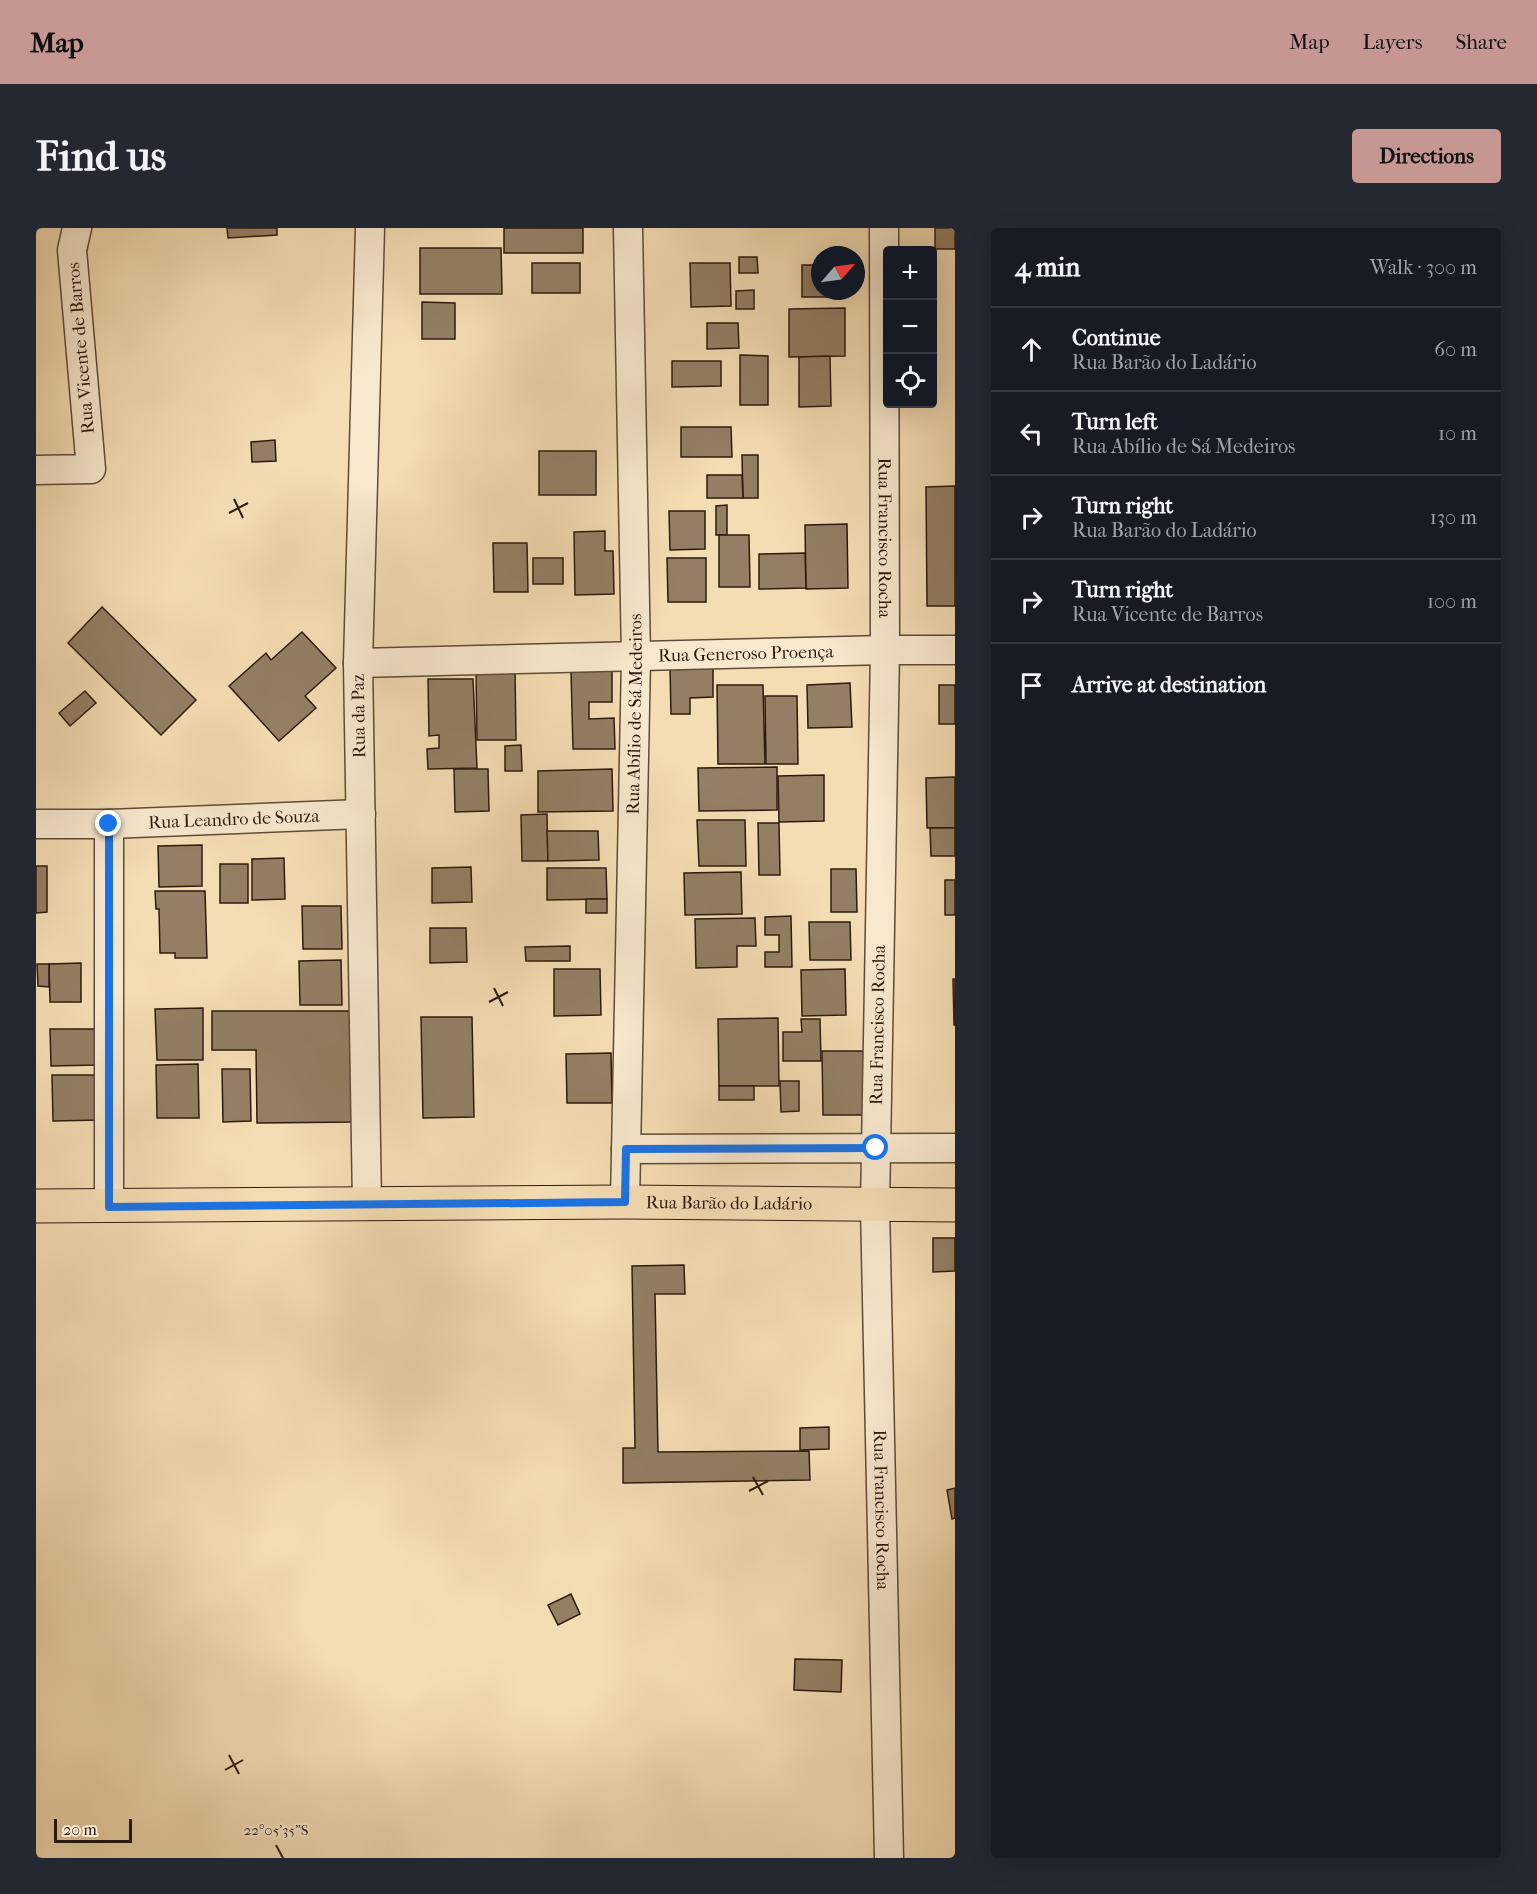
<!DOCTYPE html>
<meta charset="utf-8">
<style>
body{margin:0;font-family:"IM FELL French Canon",serif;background:#242831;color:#f1f3f6}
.controls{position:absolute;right:18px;top:18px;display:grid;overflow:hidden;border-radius:6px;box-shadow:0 6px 24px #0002}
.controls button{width:54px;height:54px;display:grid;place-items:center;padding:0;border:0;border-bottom:2px solid #363941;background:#171b24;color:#f1f3f6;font:30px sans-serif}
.compass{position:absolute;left:775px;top:18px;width:54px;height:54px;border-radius:50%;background:#171b24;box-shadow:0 6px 24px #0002;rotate:62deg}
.scale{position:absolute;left:18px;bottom:15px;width:78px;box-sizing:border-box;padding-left:6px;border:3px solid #2d1b0e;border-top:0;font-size:16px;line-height:21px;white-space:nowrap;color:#2d1b0e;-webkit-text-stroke:4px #f8e8ce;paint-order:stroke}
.stop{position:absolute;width:18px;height:18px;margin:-14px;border:4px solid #1a73e8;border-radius:50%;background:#fff}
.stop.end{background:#1a73e8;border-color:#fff;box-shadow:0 2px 6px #0008}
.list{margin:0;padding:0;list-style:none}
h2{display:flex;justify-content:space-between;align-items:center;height:78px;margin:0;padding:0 24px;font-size:26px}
h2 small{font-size:20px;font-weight:400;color:#9ea1a6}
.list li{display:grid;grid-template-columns:39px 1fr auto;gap:18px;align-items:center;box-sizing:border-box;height:84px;padding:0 24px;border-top:2px solid #363941}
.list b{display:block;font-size:22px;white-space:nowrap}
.list p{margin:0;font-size:20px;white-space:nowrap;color:#9ea1a6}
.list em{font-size:20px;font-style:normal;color:#9ea1a6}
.icon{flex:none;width:33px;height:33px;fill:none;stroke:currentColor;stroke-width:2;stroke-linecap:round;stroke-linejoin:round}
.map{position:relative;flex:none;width:919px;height:1630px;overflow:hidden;border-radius:6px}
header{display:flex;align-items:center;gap:36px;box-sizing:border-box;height:84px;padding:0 30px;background:#c59692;color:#111}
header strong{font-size:28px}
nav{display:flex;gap:33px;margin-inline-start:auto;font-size:21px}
.intro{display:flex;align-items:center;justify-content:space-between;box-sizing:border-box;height:144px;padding:0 36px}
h1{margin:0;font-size:42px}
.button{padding:15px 27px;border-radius:6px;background:#c59692;color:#111;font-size:21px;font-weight:700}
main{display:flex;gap:36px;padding:0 36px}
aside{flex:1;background:#171b24;border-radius:6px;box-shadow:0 6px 24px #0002}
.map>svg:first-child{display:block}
.building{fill:#947f64;stroke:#2d1b0e;stroke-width:1.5}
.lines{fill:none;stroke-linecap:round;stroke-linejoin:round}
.minor-casing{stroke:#5f4b37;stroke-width:31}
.major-casing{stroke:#2d1b0e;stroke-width:35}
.minor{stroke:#f8e8ce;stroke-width:28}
.major{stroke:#f4dcb3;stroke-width:33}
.route{stroke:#1a73e8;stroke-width:8}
.ticks{fill:none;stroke:#2d1b0e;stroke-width:2}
.labels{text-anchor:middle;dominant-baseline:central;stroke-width:4.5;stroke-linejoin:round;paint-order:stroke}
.street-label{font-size:18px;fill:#2d1b0e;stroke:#f8e8ce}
.ticks-label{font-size:15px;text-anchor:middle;fill:#2d1b0e;stroke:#f8e8ce;stroke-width:4.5;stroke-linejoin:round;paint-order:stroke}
</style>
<header>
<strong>Map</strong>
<nav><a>Map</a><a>Layers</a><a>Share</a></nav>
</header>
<div class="intro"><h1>Find us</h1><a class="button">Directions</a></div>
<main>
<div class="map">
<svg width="919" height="1630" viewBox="0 0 919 1630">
<rect width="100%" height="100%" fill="#f4dcb3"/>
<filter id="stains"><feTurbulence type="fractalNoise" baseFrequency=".00333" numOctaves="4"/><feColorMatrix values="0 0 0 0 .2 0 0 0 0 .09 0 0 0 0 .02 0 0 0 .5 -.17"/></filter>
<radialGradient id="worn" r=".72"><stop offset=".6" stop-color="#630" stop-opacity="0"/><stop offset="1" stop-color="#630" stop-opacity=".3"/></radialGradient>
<g class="building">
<polygon points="191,0 241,0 241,7 192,10"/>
<rect x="468" y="0" width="79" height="25"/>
<rect x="899" y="0" width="20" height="21"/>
<polygon points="384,20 465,20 466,66 384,66"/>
<polygon points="703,29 721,29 722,45 703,45"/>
<rect x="496" y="35" width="48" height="30"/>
<polygon points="654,35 694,35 695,78 655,79"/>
<polygon points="766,37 784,37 784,63 811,63 811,69 766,69"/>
<polygon points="718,62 718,81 700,81 700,63"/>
<polygon points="386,74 419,75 419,111 386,111"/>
<polygon points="809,80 809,128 753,129 753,81"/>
<polygon points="671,95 702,95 703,120 671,121"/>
<polygon points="704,127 732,128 732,177 704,177"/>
<polygon points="794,128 795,178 763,179 763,129"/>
<polygon points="636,133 685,133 685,158 636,159"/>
<polygon points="645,199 695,199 696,229 645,229"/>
<polygon points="239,212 240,233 216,234 215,214"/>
<rect x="503" y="223" width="57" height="44"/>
<polygon points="706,227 722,227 722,270 707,270"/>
<polygon points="671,247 706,247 707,270 671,270"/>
<polygon points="919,258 919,378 891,378 890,259"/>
<polygon points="691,277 691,307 680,307 680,278"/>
<polygon points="633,283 669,283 669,321 634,322"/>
<polygon points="811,296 812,360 770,361 769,297"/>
<polygon points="569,303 569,323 577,323 578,366 539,367 538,304"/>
<polygon points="683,307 713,307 714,359 683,359"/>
<polygon points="457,315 491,315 492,364 458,364"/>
<polygon points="769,325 770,360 723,361 723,326"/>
<rect x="497" y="330" width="30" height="26"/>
<polygon points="631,330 670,330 670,374 632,374"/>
<polygon points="66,379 160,472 125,507 32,415"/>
<polygon points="266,404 300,440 269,468 280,480 243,513 193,458 230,425 235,432"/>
<polygon points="440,440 479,440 480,512 441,512"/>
<polygon points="634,440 677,440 677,469 654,470 654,486 635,486"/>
<polygon points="576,442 576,474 553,474 553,491 578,490 579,521 537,521 535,443"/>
<polygon points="392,451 437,451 441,540 392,541 391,521 403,520 403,507 393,508"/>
<polygon points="814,455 816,499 772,500 771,457"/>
<polygon points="681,457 727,457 729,536 682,536"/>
<rect x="903" y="457" width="16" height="39"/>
<polygon points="49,463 60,475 34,498 23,485"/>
<polygon points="729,468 761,468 762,536 730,536"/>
<polygon points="485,517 486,543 469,543 469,518"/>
<polygon points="741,539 741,582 663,583 662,540"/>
<polygon points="418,541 452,541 453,583 419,584"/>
<polygon points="576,541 577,583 502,584 502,543"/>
<polygon points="788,547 788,593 743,594 742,548"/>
<polygon points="919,549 919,600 891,600 890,550"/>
<polygon points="511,586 512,633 486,633 485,587"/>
<polygon points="661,592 709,592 710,638 663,638"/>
<polygon points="722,595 743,595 744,647 723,647"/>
<polygon points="894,600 919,600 919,628 895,628"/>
<polygon points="511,603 562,603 563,632 512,633"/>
<polygon points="166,617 166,658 123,659 122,618"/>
<polygon points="248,630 249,671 216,672 216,631"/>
<rect x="184" y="636" width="28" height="39"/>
<polygon points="0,638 11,638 11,684 0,685"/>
<polygon points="435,639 436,674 396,675 396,640"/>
<polygon points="511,640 570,640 571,671 511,672"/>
<polygon points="795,641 820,641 821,684 795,684"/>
<polygon points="705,644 706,686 649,687 648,645"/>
<rect x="909" y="652" width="10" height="35"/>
<polygon points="119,663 169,663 171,730 139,730 139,725 124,725 123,681 120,681"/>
<rect x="550" y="671" width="21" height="14"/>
<polygon points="266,678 305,678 306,721 267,721"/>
<polygon points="755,688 756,739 729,739 729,724 743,724 743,707 729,707 729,689"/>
<polygon points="719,690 720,718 701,718 701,739 660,740 659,691"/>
<polygon points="773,694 814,694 815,732 774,732"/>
<polygon points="394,700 430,700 431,734 394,735"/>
<polygon points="534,718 534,733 490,733 489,719"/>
<polygon points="305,732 306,777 264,777 263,733"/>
<polygon points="45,735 45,774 14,774 13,736"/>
<polygon points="1,736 13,736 13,759 2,758"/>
<polygon points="518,741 564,741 565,787 518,788"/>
<polygon points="809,741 810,787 766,788 765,742"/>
<polygon points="917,751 919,751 919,797 918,797"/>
<polygon points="167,780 167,832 121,832 119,781"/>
<polygon points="176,783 319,783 320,894 221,895 220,822 176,822"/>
<polygon points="385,789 436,789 438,889 387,890"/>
<polygon points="742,790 743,858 683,858 682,791"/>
<polygon points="765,791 784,791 785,833 747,833 747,804 766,804"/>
<polygon points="14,801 59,801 60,837 15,838"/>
<polygon points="786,823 834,823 836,887 787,887"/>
<polygon points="575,825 576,875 531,875 530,826"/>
<polygon points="162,836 163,890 121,890 120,837"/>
<polygon points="186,841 214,841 215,893 187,894"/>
<polygon points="16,847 64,847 65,892 17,893"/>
<polygon points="744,853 763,853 763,883 745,884"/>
<rect x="683" y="858" width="35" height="14"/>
<polygon points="897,1010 919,1010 919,1043 897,1044"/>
<polygon points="648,1037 649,1066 619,1066 622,1224 773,1223 774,1252 587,1255 587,1220 599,1220 596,1038"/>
<polygon points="793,1199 793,1221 764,1222 764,1200"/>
<polygon points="919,1260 919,1290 916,1291 911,1262"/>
<polygon points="535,1366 544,1386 522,1397 512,1377"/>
<polygon points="759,1431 806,1432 805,1464 758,1462"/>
</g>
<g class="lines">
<g class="minor-casing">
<g id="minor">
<path id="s1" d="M848 0 849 422 839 978 853 1630"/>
<polyline points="0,242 55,241 36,22 41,0"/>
<path id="s2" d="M322 435 849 422H919"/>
<path id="s3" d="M0 596H73L325 586"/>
<polyline points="73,596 73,979"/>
<polyline points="590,921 919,920"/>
<path id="s4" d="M589 974 600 430 592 0"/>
<polyline points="331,976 322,435 334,0"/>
</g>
</g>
<g class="major-casing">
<g id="major">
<path id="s5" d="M0 978 589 974 919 977"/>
</g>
</g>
<use href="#minor" class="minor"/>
<use href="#major" class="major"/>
</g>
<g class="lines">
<polyline class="route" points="73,596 73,979 589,974 590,921 840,920"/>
</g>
<path class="ticks" d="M198 271 207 290M193 285 212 275M458 760 467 778M453 774 472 764M717 1249 727 1267M713 1263 732 1253M193 1527 203 1546M189 1542 207 1532M240 1617 247 1630"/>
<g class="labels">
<g class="street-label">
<text transform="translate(45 120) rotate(-95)">Rua Vicente de Barros</text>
<text stroke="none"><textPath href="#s1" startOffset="310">Rua Francisco Rocha</textPath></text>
<text stroke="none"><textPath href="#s2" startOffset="388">Rua Generoso Proença</textPath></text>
<text stroke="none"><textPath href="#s4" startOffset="488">Rua Abílio de Sá Medeiros</textPath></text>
<text transform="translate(323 488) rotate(-91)">Rua da Paz</text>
<text stroke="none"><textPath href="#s3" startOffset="198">Rua Leandro de Souza</textPath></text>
<text transform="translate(842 797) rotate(-89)">Rua Francisco Rocha</text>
<text stroke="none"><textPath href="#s5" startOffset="693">Rua Barão do Ladário</textPath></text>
<text stroke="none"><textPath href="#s1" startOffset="1282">Rua Francisco Rocha</textPath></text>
</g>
</g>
<g class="ticks-label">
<text x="240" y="1607">22°05'35"S</text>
</g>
<rect width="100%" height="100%" filter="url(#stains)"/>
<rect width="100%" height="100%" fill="url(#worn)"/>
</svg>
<div class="controls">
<button>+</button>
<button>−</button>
<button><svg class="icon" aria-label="locate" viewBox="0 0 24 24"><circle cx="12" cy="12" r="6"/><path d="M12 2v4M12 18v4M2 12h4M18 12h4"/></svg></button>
</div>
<svg class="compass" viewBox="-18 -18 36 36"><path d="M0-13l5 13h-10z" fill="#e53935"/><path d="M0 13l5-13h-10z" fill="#9ea1a6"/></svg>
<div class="scale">20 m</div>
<div class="stop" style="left:840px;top:920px"></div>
<div class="stop end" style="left:73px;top:596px"></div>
</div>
<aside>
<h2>4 min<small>Walk · 300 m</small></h2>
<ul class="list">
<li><svg class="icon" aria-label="ahead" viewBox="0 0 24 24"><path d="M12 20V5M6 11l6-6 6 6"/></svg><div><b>Continue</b><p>Rua Barão do Ladário</p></div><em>60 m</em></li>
<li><svg class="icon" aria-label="left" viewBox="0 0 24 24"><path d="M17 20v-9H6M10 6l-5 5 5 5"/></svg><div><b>Turn left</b><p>Rua Abílio de Sá Medeiros</p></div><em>10 m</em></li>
<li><svg class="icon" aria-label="right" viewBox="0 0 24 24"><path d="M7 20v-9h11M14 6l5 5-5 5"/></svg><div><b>Turn right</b><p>Rua Barão do Ladário</p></div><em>130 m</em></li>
<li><svg class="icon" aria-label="right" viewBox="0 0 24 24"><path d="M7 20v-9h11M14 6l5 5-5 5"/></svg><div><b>Turn right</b><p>Rua Vicente de Barros</p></div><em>100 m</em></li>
<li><svg class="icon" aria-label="arrive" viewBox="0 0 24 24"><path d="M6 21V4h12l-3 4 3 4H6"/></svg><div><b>Arrive at destination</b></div></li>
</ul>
</aside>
</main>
